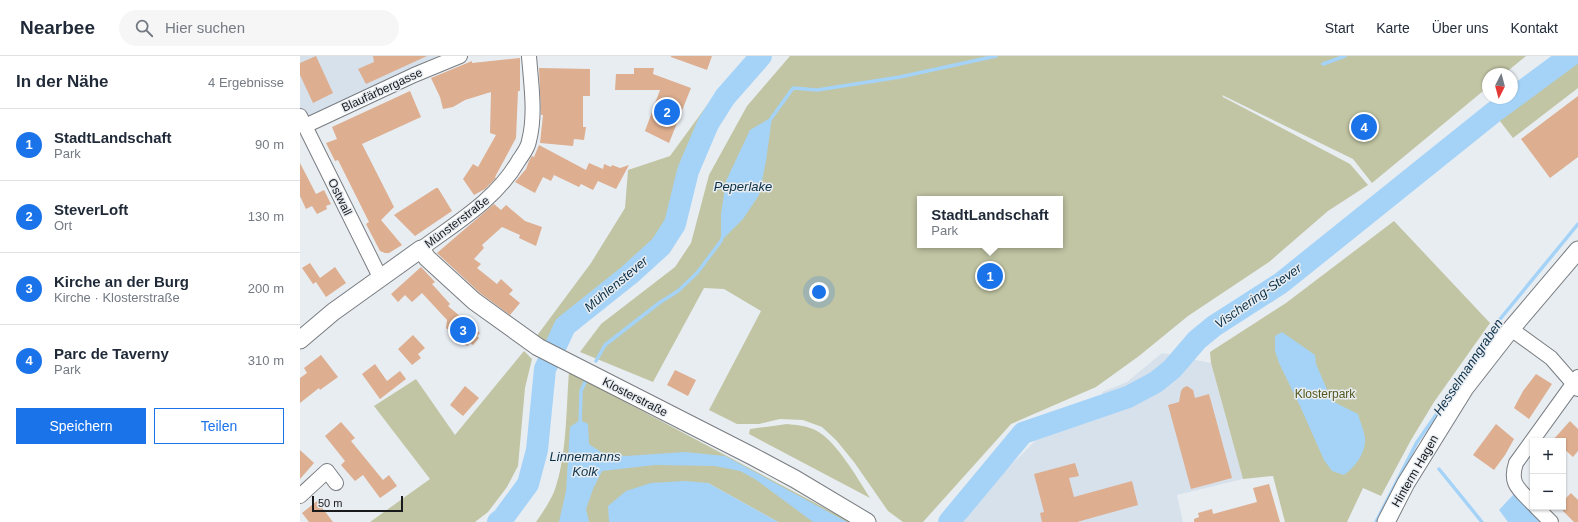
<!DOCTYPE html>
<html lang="de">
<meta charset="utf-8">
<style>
body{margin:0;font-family:Arial,sans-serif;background:#f6f6f7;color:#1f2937}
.controls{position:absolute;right:12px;bottom:12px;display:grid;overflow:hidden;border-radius:0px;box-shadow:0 1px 3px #0004}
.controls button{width:36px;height:36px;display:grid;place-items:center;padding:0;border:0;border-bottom:1px solid #e0e1e3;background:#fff;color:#1f2937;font:20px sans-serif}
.compass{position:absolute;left:1182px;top:12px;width:36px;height:36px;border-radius:50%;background:#fff;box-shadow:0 1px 3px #0004;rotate:186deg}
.scale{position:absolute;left:12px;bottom:10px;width:91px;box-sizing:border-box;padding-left:4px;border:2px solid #181a1c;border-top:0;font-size:11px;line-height:14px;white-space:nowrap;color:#181a1c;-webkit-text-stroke:3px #e8edf2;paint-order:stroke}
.you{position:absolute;left:519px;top:236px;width:14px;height:14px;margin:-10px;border:3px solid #fff;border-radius:50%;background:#1a73e8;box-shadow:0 0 0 6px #1a73e833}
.badge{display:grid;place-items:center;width:26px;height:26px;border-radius:50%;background:#1a73e8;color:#fff;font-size:13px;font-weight:700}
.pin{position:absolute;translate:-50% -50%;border:2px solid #fff;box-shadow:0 1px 4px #0006}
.popup{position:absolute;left:617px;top:140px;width:146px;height:52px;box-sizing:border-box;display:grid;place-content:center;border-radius:0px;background:#fff;filter:drop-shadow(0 1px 3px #0005);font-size:13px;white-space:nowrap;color:#747a83}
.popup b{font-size:15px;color:#1f2937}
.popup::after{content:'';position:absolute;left:50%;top:100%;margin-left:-8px;border:8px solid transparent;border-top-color:#fff}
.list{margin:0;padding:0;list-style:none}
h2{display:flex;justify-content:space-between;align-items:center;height:52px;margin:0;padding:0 16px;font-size:17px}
h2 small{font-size:13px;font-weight:400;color:#747a83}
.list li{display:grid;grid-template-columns:26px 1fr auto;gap:12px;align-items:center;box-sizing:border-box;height:72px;padding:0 16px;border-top:1px solid #e0e1e3}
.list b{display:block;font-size:15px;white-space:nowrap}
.list p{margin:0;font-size:13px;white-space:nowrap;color:#747a83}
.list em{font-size:13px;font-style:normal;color:#747a83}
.actions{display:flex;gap:8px;padding:12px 16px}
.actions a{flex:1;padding:9px 0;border:1px solid #1a73e8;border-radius:0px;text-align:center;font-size:14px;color:#1a73e8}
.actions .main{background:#1a73e8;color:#fff}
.icon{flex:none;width:22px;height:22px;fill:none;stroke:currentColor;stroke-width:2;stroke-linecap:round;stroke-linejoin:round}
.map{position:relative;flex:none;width:1278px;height:466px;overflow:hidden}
header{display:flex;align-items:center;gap:24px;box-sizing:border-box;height:56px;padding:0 20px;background:#fff;border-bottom:1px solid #e0e1e3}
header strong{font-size:19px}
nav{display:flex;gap:22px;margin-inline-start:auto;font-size:14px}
.search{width:280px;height:36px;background:#f6f6f7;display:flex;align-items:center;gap:10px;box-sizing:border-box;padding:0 14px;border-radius:22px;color:#747a83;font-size:15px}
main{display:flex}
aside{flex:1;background:#fff}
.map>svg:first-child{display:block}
.built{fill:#d7e1ec}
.green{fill:#c1c5a3;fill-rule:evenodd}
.water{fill:#a5d3f7}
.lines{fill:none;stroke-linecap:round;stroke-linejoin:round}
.stream{stroke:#a5d3f7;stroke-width:3.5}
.river{stroke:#a5d3f7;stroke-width:22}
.building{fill:#ddae8f}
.minor-casing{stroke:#787c80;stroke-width:16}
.tertiary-casing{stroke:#787c80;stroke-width:19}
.minor{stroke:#fff;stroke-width:14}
.tertiary{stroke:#fff;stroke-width:17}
.labels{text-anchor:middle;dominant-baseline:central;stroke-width:3;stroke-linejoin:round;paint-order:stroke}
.street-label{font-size:12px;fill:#181a1c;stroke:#e8edf2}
.park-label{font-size:12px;fill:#53571c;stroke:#e8edf2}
.water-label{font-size:13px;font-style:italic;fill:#0b3048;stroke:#e8edf2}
</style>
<header>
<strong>Nearbee</strong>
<div class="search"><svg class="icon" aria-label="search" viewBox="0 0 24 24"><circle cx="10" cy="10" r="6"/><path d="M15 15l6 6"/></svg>Hier suchen</div>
<nav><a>Start</a><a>Karte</a><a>Über uns</a><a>Kontakt</a></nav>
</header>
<main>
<aside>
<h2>In der Nähe<small>4 Ergebnisse</small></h2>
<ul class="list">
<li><span class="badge">1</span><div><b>StadtLandschaft</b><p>Park</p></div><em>90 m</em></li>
<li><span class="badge">2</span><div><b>SteverLoft</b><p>Ort</p></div><em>130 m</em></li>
<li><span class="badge">3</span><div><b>Kirche an der Burg</b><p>Kirche · Klosterstraße</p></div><em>200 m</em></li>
<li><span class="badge">4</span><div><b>Parc de Taverny</b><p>Park</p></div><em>310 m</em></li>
</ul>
<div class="actions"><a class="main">Speichern</a><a>Teilen</a></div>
</aside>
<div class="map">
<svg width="1278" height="466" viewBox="0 0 1278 466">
<rect width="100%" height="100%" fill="#e8edf2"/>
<g class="built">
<polygon points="0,0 165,0 0,64"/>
<polygon points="862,297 911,307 943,423 877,439 883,466 662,466 686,434 736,384 807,352 802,336 827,326"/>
</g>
<g class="green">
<path d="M490 0H1226L1204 18H1188V31L1072 127 1053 103 922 39 923 41 1050 108 1068 129 1028 155 969 206 888 260 839 300 796 331 711 368 623 466H603L588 455 554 406 536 384 522 371 503 364 480 363 459 368H437L409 354 461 255 424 233 404 232 353 326 280 296 301 268 375 211 391 187 409 119 447 50ZM620 143H760V189H620Z"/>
<polygon points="1273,0 1278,0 1278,32 1213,82 1196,60"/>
<polygon points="408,48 387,94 371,162 355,187 259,266 247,288 236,281 291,207 325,152 328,114 370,100"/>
<polygon points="1094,165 1190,267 1134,346 1111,384 1081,440 1063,432 1047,466 985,466 973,420 943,423 911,307 910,296 986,247"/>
<polygon points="224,295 232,303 225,332 218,410 207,431 188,456 175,466 70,466 130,423 74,350 116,323 155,379"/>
<path d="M269 316 551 466H478L408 427 309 450V466H236C243 456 249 447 254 436 267 402 266 353 269 316Z"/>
<path d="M487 368C497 369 508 370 517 375 536 385 558 423 570 442L449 378 450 373Z"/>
</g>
<g class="water">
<polygon points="472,61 466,105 459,139 443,163 421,185 421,158 426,125 450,74"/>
<path d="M982 276 1015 299 1016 308 1032 345 1058 358C1060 366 1064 374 1065 382 1066 397 1055 411 1044 419L1032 415 1024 404 1000 350 979 307 975 295V280Z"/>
<polygon points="280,364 288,368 289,388 304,398 326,400 385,396 425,400 547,466 513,466 455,423 440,415 415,410 355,409 302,415 293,433 286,453 289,466 259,466 266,435 270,371"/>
<polygon points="385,425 408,427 478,466 309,466 308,450 326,435 351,427"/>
<polygon points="1214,438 1241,466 1208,466 1199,454"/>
</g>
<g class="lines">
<g class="stream">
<polyline points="1023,8 1045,0"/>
<polyline points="470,64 493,32 517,34 600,21 696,0"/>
<polyline points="296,305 305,289 359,247 378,235 397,217 421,185 422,182"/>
<polyline points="280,369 281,335 286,324"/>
<polyline points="1139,413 1182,466"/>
<polyline points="1076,466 1117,386 1174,305 1196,268 1278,168"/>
</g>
<g class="river">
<polyline points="198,466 203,462 228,428 237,394 245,313 265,270 329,219 361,190 375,168 388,115 408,68 425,41 461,0"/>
<polyline points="649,466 723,377 828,341 856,326 872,313 897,284 914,270 981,227 1194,56 1270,0"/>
</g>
</g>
<g class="building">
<polygon points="16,0 33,37 13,47 0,19 0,7"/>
<polygon points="73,0 127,0 66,28 58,13 74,6"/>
<polygon points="371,0 412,0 407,14 371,1"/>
<polygon points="220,2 220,35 218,35 216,82 195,121 196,122 185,133 174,139 163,123 173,108 178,111 196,79 190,77 191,36 165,44 153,51 143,53 140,41 131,22 172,5 172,7"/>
<polygon points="239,12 290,13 290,40 283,40 283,71 286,71 284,84 274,83 273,90 240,87 243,59 241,59"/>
<polygon points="334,12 354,12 353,18 391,32 369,87 345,75 360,34 315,34 316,18 334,18"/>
<polygon points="110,35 121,61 62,88 94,151 81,164 102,189 89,197 85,197 80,195 66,168 69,166 38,104 35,105 26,87 37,83 32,71"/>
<polygon points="1278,40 1278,101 1250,122 1221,83"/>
<polygon points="239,89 286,114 289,107 303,113 304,108 311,111 312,109 320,112 329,109 316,133 298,125 293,134 281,128 279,131 254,119 251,125 243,121 235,137 215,126 226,113 229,105 232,100 234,101"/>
<polygon points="0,107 16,138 24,134 31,148 26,150 27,153 17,158 12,150 6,153 0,140"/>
<polygon points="136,132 138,132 152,155 115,180 94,159"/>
<polygon points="194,148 201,154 206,149 225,165 242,171 236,190 219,182 220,179 202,171 182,189 184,192 174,203 181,208 177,212 197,228 201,223 213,234 209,238 220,247 210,259 180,237 137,197"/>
<polygon points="10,207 20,222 35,211 46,227 26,241 16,226 13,228 2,212"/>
<polygon points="121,211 135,226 132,228 150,248 148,250 180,277 177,280 179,282 173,289 170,287 167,290 146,272 147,264 122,237 112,246 105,239 98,246 91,238"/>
<polygon points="113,279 125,292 118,298 121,302 112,309 98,293"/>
<polygon points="21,299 38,321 20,334 19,332 0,347 0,322 7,317 4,312"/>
<polygon points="75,308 87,325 100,315 106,323 80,343 62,318"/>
<polygon points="375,314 396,324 388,340 367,329"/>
<polygon points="1236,318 1252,328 1229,363 1214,352 1223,335"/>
<polygon points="165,330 179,342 163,360 150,349"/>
<polygon points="887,330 893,334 895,342 909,338 932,422 891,433 868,349 879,346 881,335 883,332"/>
<polygon points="1270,365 1278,373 1278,395 1273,401 1263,392 1263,385 1252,385"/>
<polygon points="41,366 55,382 51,385 83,424 89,419 97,430 80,442 63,419 55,425 41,409 45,405 25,380"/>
<polygon points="1196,368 1214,383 1205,399 1194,414 1173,399"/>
<polygon points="0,394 14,407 0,423"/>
<polygon points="775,407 779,420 769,422 774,441 832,425 838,449 777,466 742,466 740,457 744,456 734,418"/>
<polygon points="969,428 980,466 894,466 894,463 899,461 898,457 912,453 913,458 957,446 953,432"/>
<polygon points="1271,437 1278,444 1278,466 1274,466 1263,455 1263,445"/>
<polygon points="17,445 33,466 9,466 2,457"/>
</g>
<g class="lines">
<g class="minor-casing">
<g id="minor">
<polyline points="0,60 77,215 81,222"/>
<polyline points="5,70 114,19 160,0"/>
<path d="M121 193C157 166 196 144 219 104 223 98 228 92 229 85 236 58 231 28 229 0"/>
<polyline points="1211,273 1251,302 1278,333"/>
<polyline points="0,440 27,415 36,427"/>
<path d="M1233 448C1219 433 1209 428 1216 407L1278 321"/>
<polyline points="1236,451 1251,466"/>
</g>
</g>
<g class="tertiary-casing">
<g id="tertiary">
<polyline points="0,284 33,256 121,193 127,202 174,245 238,291 452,400 495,423 567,466"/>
<polyline points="1086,466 1106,427 1165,332 1211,273 1278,194"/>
</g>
</g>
<use href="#minor" class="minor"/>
<use href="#tertiary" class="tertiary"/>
</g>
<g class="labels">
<g class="street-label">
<text transform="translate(82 34) rotate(-25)">Blaufärbergasse</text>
<text transform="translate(40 141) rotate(64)">Ostwall</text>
<text transform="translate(157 166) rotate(-37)">Münsterstraße</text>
<text transform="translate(335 341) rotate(27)">Klosterstraße</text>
<text transform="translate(1115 415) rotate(-60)">Hinterm Hagen</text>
</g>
<g class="park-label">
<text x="1025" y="338">Klosterpark</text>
</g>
<g class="water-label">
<text x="443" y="130">Peperlake</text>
<text transform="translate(316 228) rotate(-40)">Mühlenstever</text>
<text transform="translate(958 240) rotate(-35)">Vischering-Stever</text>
<text transform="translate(1168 311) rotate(-56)">Hesselmanngraben</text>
<text x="285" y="400">Linnemanns<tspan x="285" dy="15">Kolk</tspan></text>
</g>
</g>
</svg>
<div class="controls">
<button>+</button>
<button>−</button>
</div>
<svg class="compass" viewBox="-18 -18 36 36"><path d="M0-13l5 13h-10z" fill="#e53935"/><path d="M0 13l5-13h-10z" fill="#747a83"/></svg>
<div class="scale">50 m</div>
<div class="you"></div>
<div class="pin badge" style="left:690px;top:220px">1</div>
<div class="popup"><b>StadtLandschaft</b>Park</div>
<div class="pin badge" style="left:367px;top:56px">2</div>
<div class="pin badge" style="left:163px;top:274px">3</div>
<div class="pin badge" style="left:1064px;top:71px">4</div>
</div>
</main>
